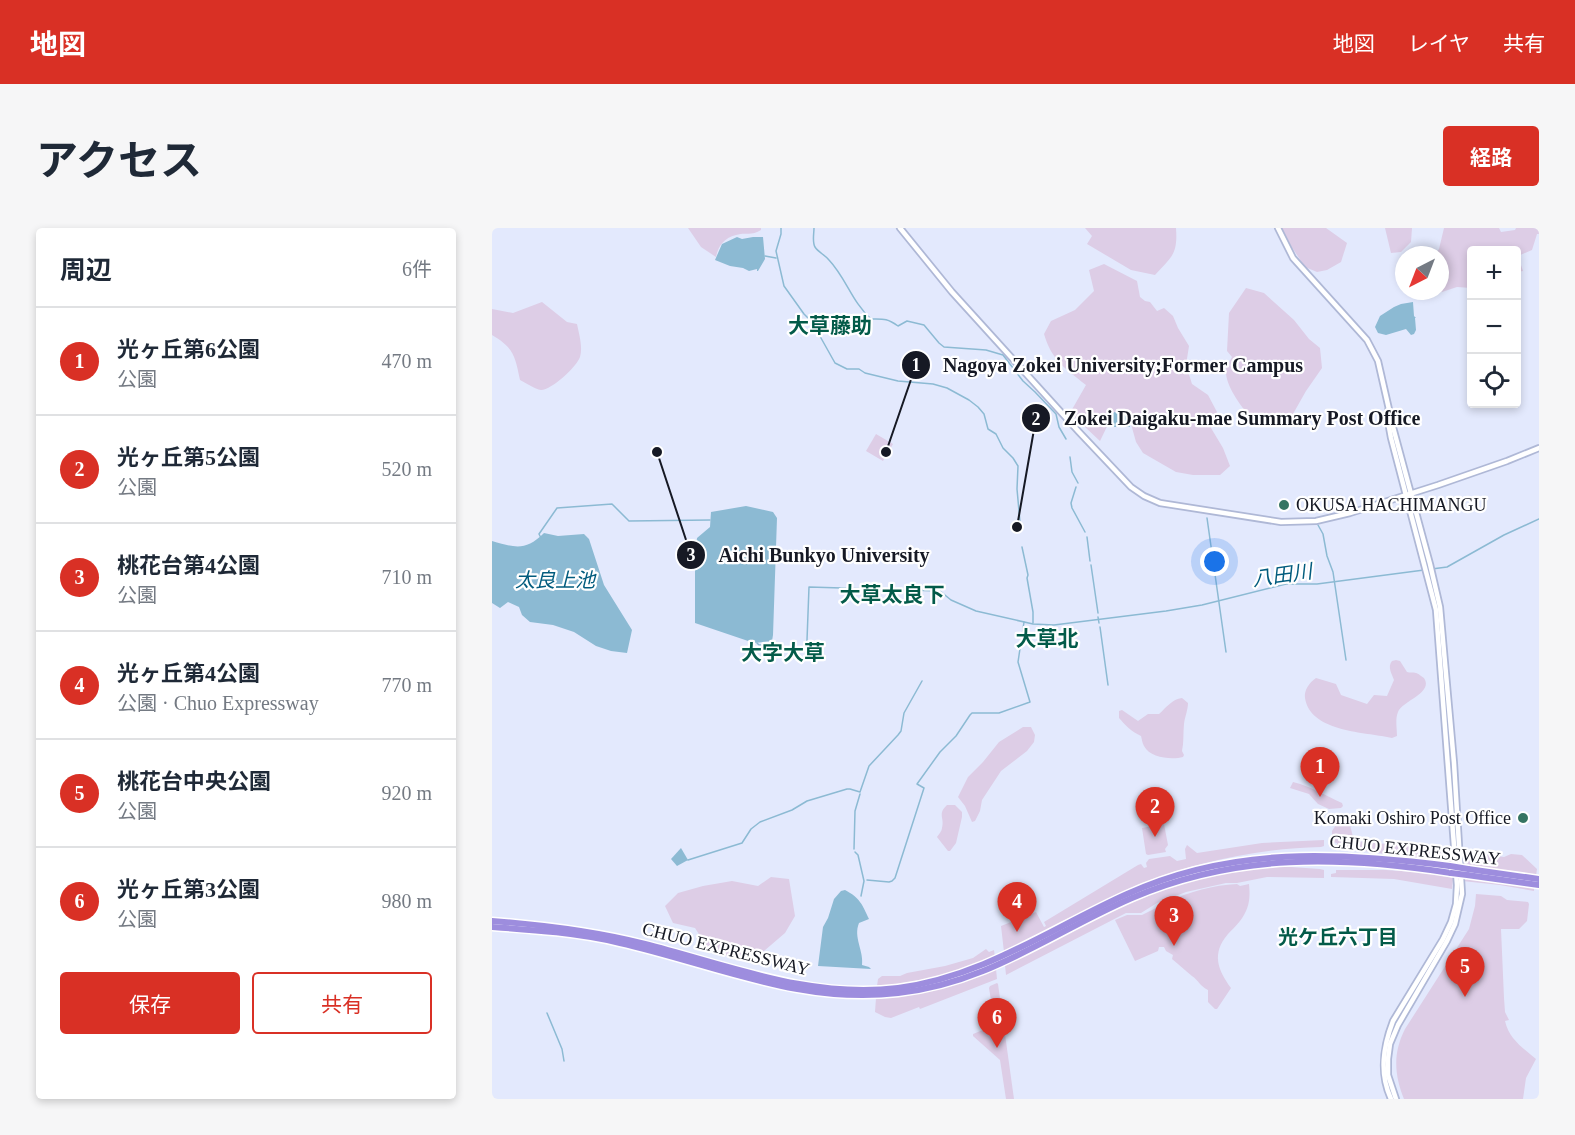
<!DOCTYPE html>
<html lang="ja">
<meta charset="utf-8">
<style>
body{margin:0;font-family:"Times New Roman","Noto Sans JP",serif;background:#f6f6f7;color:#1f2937}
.controls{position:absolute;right:18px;top:18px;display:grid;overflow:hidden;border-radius:6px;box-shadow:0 3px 9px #0003}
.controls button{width:54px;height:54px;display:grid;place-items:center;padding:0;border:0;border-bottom:2px solid #e0e1e3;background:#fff;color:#1f2937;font:30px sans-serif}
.compass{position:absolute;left:903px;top:18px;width:54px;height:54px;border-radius:50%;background:#fff;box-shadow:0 3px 9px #0003;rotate:222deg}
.you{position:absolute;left:723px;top:334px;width:21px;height:21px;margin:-15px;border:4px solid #fff;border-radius:50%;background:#1a73e8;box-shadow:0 0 0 9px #1a73e833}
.badge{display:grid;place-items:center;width:39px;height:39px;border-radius:50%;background:#d93025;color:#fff;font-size:20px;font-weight:700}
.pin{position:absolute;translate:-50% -50px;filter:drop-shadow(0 2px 3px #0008)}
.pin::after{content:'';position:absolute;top:32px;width:21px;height:18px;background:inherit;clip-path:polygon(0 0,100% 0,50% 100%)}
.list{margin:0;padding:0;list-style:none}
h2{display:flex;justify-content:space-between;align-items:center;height:78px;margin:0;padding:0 24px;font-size:26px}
h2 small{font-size:20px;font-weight:400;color:#747a83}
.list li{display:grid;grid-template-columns:39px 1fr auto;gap:18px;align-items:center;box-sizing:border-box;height:108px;padding:0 24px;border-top:2px solid #e0e1e3}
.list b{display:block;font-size:22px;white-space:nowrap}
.list p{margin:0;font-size:20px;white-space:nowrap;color:#747a83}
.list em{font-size:20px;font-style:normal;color:#747a83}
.actions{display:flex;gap:12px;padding:18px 24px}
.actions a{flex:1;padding:14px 0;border:2px solid #d93025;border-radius:6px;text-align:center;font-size:21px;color:#d93025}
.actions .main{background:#d93025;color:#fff}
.icon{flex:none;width:33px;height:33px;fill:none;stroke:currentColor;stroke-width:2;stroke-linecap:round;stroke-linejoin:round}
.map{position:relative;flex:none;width:1047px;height:871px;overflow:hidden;border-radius:6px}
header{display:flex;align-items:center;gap:36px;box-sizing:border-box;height:84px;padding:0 30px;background:#d93025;color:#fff}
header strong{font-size:28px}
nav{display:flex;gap:33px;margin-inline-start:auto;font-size:21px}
.intro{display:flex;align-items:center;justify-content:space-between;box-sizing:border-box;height:144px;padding:0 36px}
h1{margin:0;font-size:42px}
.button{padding:15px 27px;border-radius:6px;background:#d93025;color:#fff;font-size:21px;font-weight:700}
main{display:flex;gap:36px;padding:0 36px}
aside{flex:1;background:#fff;border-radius:6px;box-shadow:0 3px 9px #0003}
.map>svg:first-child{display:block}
.green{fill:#ddcde6}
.water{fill:#8cbad3}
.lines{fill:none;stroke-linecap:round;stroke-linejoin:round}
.stream{stroke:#8cbad3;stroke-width:1.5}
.secondary-casing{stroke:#afb8d6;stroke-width:8}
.motorway-casing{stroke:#fff;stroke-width:9}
.secondary{stroke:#fff;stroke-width:4.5}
.motorway{stroke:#9d8dde;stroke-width:6}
.motorway-bridge-casing{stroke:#fff;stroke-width:9;stroke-linecap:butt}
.motorway-bridge{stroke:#9d8dde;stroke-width:6}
.poi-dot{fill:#357462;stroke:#fff;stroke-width:2}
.labels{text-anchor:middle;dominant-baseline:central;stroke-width:4.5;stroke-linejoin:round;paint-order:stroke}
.poi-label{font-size:18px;fill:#161924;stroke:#fff;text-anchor:start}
.street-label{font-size:18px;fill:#161924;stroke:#fff}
.water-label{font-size:20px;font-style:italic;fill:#025c7e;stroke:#fff}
.neighbourhood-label{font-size:20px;font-weight:bold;fill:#035b49;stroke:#fff}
.quarter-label{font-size:21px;font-weight:bold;fill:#035b49;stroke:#fff}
.leader{fill:none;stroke:#161924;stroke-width:2}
.callout-dot{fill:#161924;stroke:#fff;stroke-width:2}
.mark-label{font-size:18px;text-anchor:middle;font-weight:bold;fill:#fff}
.callout-label{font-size:20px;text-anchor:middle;font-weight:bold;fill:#161924;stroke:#fff;stroke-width:4.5;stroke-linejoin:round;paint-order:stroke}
</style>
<header>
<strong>地図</strong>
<nav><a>地図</a><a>レイヤ</a><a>共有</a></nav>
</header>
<div class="intro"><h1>アクセス</h1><a class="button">経路</a></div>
<main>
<aside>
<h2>周辺<small>6件</small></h2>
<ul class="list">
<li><span class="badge">1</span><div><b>光ヶ丘第6公園</b><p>公園</p></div><em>470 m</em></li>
<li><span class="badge">2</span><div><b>光ヶ丘第5公園</b><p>公園</p></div><em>520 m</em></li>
<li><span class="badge">3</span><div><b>桃花台第4公園</b><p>公園</p></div><em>710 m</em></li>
<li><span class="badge">4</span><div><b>光ヶ丘第4公園</b><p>公園 · Chuo Expressway</p></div><em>770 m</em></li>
<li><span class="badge">5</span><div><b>桃花台中央公園</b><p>公園</p></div><em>920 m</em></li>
<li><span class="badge">6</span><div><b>光ヶ丘第3公園</b><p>公園</p></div><em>980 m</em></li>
</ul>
<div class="actions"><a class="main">保存</a><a>共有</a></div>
</aside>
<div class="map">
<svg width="1047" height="871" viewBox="0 0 1047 871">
<rect width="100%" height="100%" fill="#e3e9fd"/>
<g class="green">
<path d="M196 0H269V2C260 8 253 4 244 7 232 10 226 18 224 29L209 19Z"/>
<path d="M593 0H684C686 27 679 29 663 47L639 42 595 16 600 8Z"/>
<polygon points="789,0 834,0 855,15 849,34 835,42 825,44 813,39 789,3"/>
<polygon points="893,0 920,0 919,14 909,24 899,25"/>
<polygon points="952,0 1007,0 1009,4 1023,2 1024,0 1047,0 1047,6 1045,6 1040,22 1026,28 1031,43 1025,44 1024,22 980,22 979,60 965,59 950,64 947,63 948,27 943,27 947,21"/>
<path d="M612 36 645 53 648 69 653 73 658 74 665 83 672 80 681 88 686 100 697 118 694 137 700 156 716 167 725 184 719 200 731 220 738 238 728 247H701L684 244 651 225 644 214 639 196 640 188 632 182 622 184 608 213 578 185 594 157C573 140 560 133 552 106L559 93 583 82 602 63 597 42Z"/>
<path d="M754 60 772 65 802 92 817 111 828 120 830 140 814 163 797 193 781 189 756 187C748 176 733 157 734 142 734 138 738 133 740 129L735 123 737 85Z"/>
<path d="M50 74 75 94 85 96C87 106 91 119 88 129 85 138 60 162 49 162 43 161 34 155 28 152 23 128 22 120 0 107V81L21 85Z"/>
<polygon points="384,206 401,216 391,233 374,223"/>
<path d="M904 432 908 433 915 444C918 445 921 444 924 445 926 445 930 449 932 450 942 465 910 473 906 484 903 491 905 500 905 508L900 510 895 509C870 504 818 503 813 470 812 462 817 455 824 450L844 456 849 467 875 476 882 467 895 468 902 452C900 446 895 439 900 433Z"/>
<path d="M690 470 696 475C696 482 693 488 692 496 691 505 692 514 690 523L692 527 691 529C680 532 658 530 652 518 650 515 650 511 649 508 640 504 633 497 627 490V483L630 482 646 493 656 486H667C674 480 680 471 690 470Z"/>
<polygon points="531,499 539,499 543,507 542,514 535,523 509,543 490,572 488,583 483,593 480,594 473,578 466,569 476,549 491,534 507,514"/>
<path d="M801 554C818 558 834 568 850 575L851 578 849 580 837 581 826 576 817 566 798 560Z"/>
<path d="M455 577H463L470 584V589L464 615 458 623H456L445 609C447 606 450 603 450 600 453 590 445 586 455 577Z"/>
<polygon points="672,596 676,617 673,621 674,624 656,627 654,626 650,600"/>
<polygon points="844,597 858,597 862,613 906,617 982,629 991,626 1012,629 1019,626 1030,627 1045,641 1044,648 845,619 845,615 840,614 840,603"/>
<path d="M832 612V618L829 619C769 620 702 634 646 657 600 677 557 702 512 724L509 698 544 684 552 699 554 698 552 694 646 637 649 636 652 640 655 639 654 635 657 631 678 628 685 633 694 631 693 621 695 617 705 625 770 615Z"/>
<polygon points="775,639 799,639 828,641 832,642 832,650 775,649 745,655 734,655 694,664 665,675 649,685 634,685 514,747 513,737 606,690 654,667 686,656 727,645"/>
<polygon points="844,642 894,642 924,644 1042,660 1042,663 1008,657 961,652 960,661 902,651 839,649 839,646 844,645"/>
<polygon points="279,649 297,651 303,688 293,705 272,723 244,731 217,722 203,700 181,695 173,678 186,665 211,658 240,653 266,658"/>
<path d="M745 656 748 658 757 656C758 666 758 674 754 683 750 692 743 699 736 706 719 726 726 742 739 760L725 781H723L716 774V762C708 758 707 753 700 748 693 742 687 737 680 731L681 727 674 723 672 719H667L666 723 643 733 623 692 635 687H650L674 675 676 673C698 664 721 657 745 656Z"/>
<path d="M984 666 1009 668 1015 672 1036 674 1037 676 1035 693 1027 701H1009L1012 770 1013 784 1017 792 1013 793C1017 811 1031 820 1044 831L1034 850 1031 871H912C902 846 901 825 913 801L977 701 983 678Z"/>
<path d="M494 721 497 724 502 722 503 729C465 745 425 755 385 758L386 751 390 748H408L415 745 453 738 481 730Z"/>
<path d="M504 741 505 751 428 781 427 779 399 790 393 789 383 784 384 770C426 769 465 756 504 741Z"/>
<polygon points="505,755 506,756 522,871 514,871 508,832 481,808 481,806 503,797 497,760 498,758"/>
</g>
<g class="water">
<polygon points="245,9 250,11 261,9 271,9 273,31 266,43 265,43 265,41 257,43 251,40 238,38 223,32 230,16"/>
<polygon points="921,74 922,88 924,90 923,90 924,102 922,106 919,107 914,101 894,107 886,105 883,99 888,88 902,79 909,76"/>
<polygon points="622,184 635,187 638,199 626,198 626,199 618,199"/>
<polygon points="254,278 281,284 285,290 281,407 280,413 262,415 203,395 203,335 205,310 218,299 219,284"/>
<path d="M52 305 66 308 92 306 97 311 112 357 140 402 135 425 119 423 104 418 82 404 61 397 38 394 30 387 27 379 16 374 8 380 0 375V313C22 319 33 324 52 305Z"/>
<polygon points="189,620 196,632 185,638 179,631"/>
<path d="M353 662C368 670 370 676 377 691L367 695C361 709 372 723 370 737L377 739 379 741 326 738 331 699 336 690 342 671 349 663Z"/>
</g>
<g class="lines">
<g class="stream">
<polyline points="289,0 289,6 284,23 292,58 312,86 320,94 343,135 355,141 367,141 373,145 406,153 441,156 455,160 477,172 486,179 492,186 496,201 504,206 511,220 521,230 526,238 525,261 528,294"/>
<path d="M322 0C322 6 320 14 323 19 326 24 333 27 337 32 354 50 360 74 379 91 391 91 395 90 406 98L415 93 432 97 447 115 452 119 494 122 511 127 531 153 543 164 564 186 567 199 574 211"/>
<polyline points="273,28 284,30"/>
<polyline points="578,229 580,244 586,255"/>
<polyline points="584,259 579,275 580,280 593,304"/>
<polyline points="715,290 734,424"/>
<polyline points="826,297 831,306 835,328 841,344 854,432"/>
<polyline points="595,309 598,333"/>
<polyline points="49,310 47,306 65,280 120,276 137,293 218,292"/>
<polyline points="530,319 536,347 535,350 541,384 541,395"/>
<polyline points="599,337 606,385"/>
<polyline points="606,389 607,395"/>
<polyline points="608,399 616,457"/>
<path d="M265 415 267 417C282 416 295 422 310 420"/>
<polyline points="313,417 315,412 317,359 448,363 459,372 484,383 541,396 562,397 674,383 710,377 794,356 825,356 955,339 1012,307 1047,291"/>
<polyline points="362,621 363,583 368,566"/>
<polyline points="363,624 366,627 372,653 369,668"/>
<polyline points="196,632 250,615 259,601 268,594 300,582 315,573 355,561 358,561 368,564 377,538 406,507 409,503 412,485 430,453"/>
<polyline points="375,652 397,654 400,653 403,650 432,560 425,556 448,524 464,508 478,487 480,485 507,485 538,474 526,434 532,394"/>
<polyline points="55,785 70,821 72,833"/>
</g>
<g class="secondary-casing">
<g id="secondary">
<polyline points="408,0 460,64 587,204 639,259 652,268 668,275 789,294 824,293 858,285 946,257 1015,233 1047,220"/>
<polyline points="786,0 801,30 875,112 886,133 901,199 938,336 948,379 962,535 970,666 963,696 955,713 906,797 898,816 896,831 896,847 904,871"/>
<path d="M896 183 897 199 899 210 944 382 965 657 964 676 959 694 951 711 901 793C891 819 887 845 899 871"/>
</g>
</g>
<g class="motorway-casing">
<g id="motorway">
<polyline points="976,641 1047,651"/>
<polyline points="975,647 1047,657"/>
<path d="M0 693C52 697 102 703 153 716 236 737 318 771 406 760 491 749 559 700 635 666 740 618 846 624 958 638"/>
<path d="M0 699C43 702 86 705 128 715 221 736 309 777 406 765 497 755 559 705 640 670 744 625 849 628 959 645"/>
</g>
</g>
<use href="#secondary" class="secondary"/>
<use href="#motorway" class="motorway"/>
<g class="motorway-bridge-casing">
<g id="motorway-bridge">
<polyline points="958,638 976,641"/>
<polyline points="959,645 975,647"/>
</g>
</g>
<use href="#motorway-bridge" class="motorway-bridge"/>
</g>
<g class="poi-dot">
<circle cx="792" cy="277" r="6"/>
<circle cx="1031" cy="590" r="6"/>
</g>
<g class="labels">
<g class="poi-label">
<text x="804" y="277">OKUSA HACHIMANGU</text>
<text x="1019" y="590" text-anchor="end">Komaki Oshiro Post Office</text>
</g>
<g class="street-label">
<text transform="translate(923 622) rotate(6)">CHUO EXPRESSWAY</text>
<text transform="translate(234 721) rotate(14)">CHUO EXPRESSWAY</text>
</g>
<g class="water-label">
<text transform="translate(790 347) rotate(-8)">八田川</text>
<text x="63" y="352">太良上池</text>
</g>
<g class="neighbourhood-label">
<text x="846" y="709">光ケ丘六丁目</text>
</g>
<g class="quarter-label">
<text x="338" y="98">大草藤助</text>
<text x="400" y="367">大草太良下</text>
<text x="555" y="411">大草北</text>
<text x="291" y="425">大字大草</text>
</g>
</g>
<path class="leader" d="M394 224L424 137M525 299L544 190M165 224L199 327"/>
<g class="callout-dot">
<circle cx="394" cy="224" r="6"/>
<circle cx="525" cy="299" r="6"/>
<circle cx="165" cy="224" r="6"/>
<circle cx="424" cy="137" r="15"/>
<circle cx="544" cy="190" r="15"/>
<circle cx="199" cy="327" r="15"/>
</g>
<g class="mark-label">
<text x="424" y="143">1</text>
<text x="544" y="197">2</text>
<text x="199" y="333">3</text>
</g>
<g class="callout-label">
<text x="631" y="144">Nagoya Zokei University;Former Campus</text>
<text x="750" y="197">Zokei Daigaku-mae Summary Post Office</text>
<text x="332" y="334">Aichi Bunkyo University</text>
</g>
</svg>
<div class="controls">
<button>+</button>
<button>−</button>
<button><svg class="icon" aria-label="locate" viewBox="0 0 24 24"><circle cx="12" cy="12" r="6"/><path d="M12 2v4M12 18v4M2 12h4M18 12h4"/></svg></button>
</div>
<svg class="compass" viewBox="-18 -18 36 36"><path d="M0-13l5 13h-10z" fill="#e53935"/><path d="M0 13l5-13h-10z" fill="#747a83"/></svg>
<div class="you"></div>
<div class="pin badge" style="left:828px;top:569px">1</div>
<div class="pin badge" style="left:663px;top:609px">2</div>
<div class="pin badge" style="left:682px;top:718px">3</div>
<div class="pin badge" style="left:525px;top:704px">4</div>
<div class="pin badge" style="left:973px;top:769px">5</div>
<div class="pin badge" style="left:505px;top:820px">6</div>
</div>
</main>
